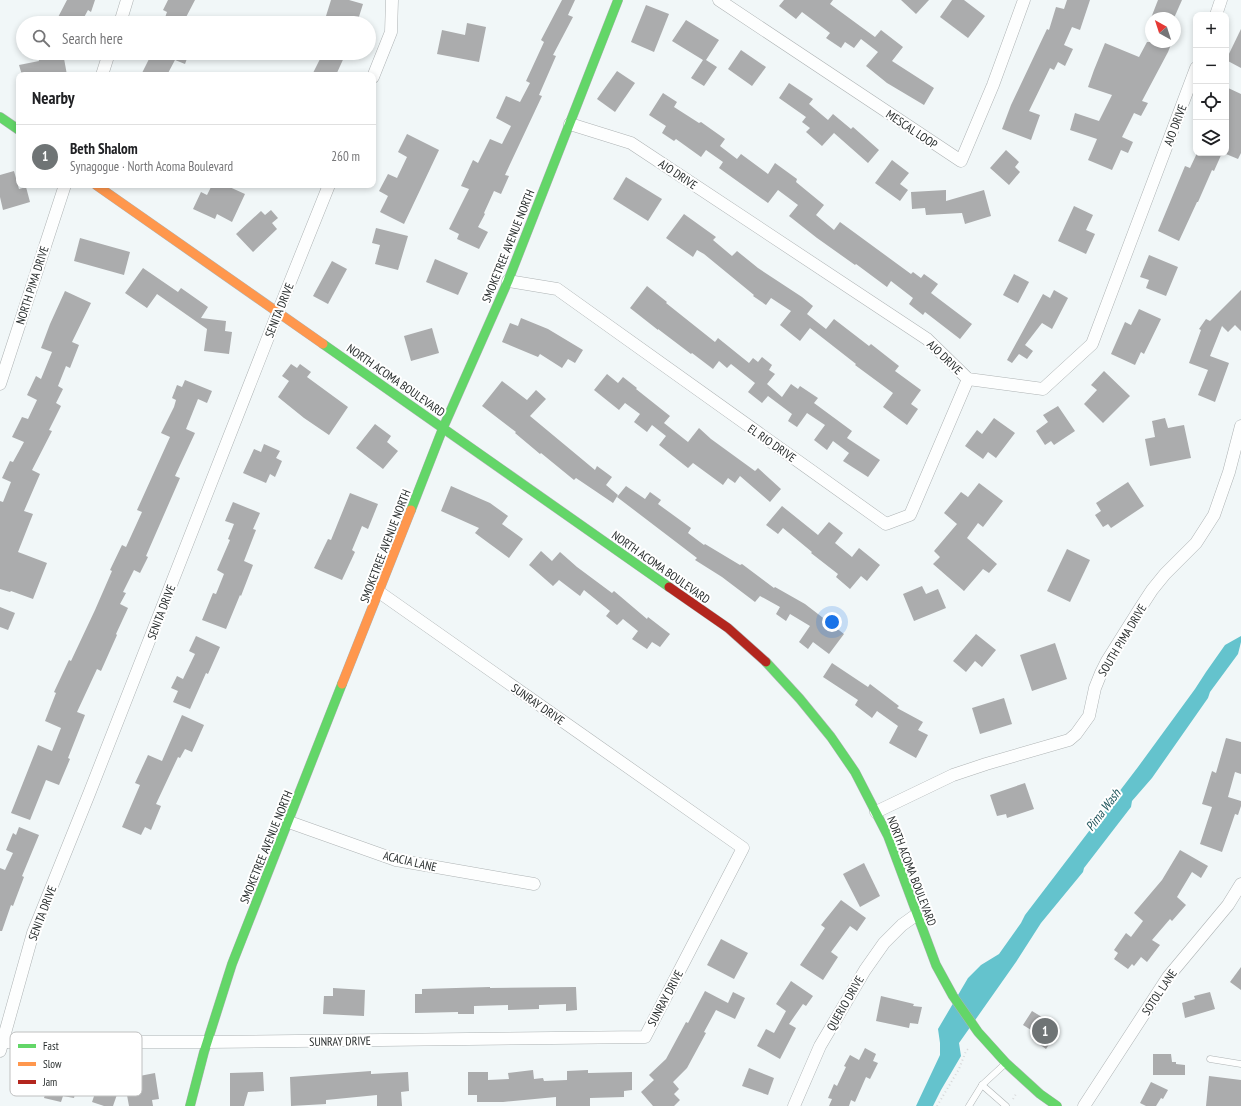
<!DOCTYPE html>
<meta charset="utf-8">
<style>
body{margin:0;font-family:"PT Sans Narrow",sans-serif;background:#f2f2f2;color:#202124}
.controls{position:absolute;right:12px;top:12px;display:grid;overflow:hidden;border-radius:8px;box-shadow:0 2px 6px #0003}
.controls button{width:36px;height:36px;display:grid;place-items:center;padding:0;border:0;border-bottom:1px solid #e0e0e0;background:#fff;color:#202124;font:20px sans-serif}
.compass{position:absolute;left:1145px;top:12px;width:36px;height:36px;border-radius:50%;background:#fff;box-shadow:0 2px 6px #0003;rotate:321deg}
.you{position:absolute;left:832px;top:622px;width:14px;height:14px;margin:-10px;border:3px solid #fff;border-radius:50%;background:#1a73e8;box-shadow:0 0 0 6px #1a73e833}
.badge{display:grid;place-items:center;width:26px;height:26px;border-radius:50%;background:#6f7475;color:#fff;font-size:13px;font-weight:700}
.pin{position:absolute;translate:-50% -50%;border:2px solid #fff;box-shadow:0 1px 4px #0006}
.list{margin:0;padding:0;list-style:none}
h2{display:flex;justify-content:space-between;align-items:center;height:52px;margin:0;padding:0 16px;font-size:17px}
h2 small{font-size:13px;font-weight:400;color:#757577}
.list li{display:grid;grid-template-columns:26px 1fr auto;gap:12px;align-items:center;box-sizing:border-box;height:64px;padding:0 16px;border-top:1px solid #e0e0e0}
.list b{display:block;font-size:15px;white-space:nowrap}
.list p{margin:0;font-size:13px;white-space:nowrap;color:#757577}
.list em{font-size:13px;font-style:normal;color:#757577}
.icon{flex:none;width:22px;height:22px;fill:none;stroke:currentColor;stroke-width:2;stroke-linecap:round;stroke-linejoin:round}
.map{position:relative;flex:none;width:1241px;height:1106px;overflow:hidden}
.search{position:absolute;background:#fff;box-shadow:0 2px 6px #0003;left:16px;top:16px;width:360px;height:44px;display:flex;align-items:center;gap:10px;box-sizing:border-box;padding:0 14px;border-radius:22px;color:#757577;font-size:15px}
.panel{position:absolute;background:#fff;box-shadow:0 2px 6px #0003;left:16px;top:72px;width:360px;height:116px;border-radius:8px}
.map>svg:first-child{display:block}
.water{fill:#64c3cd}
.building{fill:#abacad}
.lines{fill:none;stroke-linecap:round;stroke-linejoin:round}
.lane-casing{stroke:#aeb3b4;stroke-width:7}
.street-casing{stroke:#aeb3b4;stroke-width:13}
.fast-casing{stroke:#aeb3b4;stroke-width:10}
.slow-casing{stroke:#aeb3b4;stroke-width:10}
.jam-casing{stroke:#aeb3b4;stroke-width:10}
.path{stroke:#d7d8d9;stroke-width:2;stroke-dasharray:1 3;stroke-linecap:butt}
.lane{stroke:#fdfefe;stroke-width:6}
.street{stroke:#fdfefe;stroke-width:12}
.fast{stroke:#63d668;stroke-width:9}
.slow{stroke:#ff974d;stroke-width:9}
.jam{stroke:#b3261e;stroke-width:9}
.labels{text-anchor:middle;dominant-baseline:central;stroke-width:4;stroke-linejoin:round;paint-order:stroke}
.street-label{font-size:12px;fill:#292e2e;stroke:#fff}
.water-label{font-size:13px;font-style:italic;fill:#1f545a;stroke:#fff}
.key{fill:#fff;stroke:#bfc0c0;stroke-width:1}
.key-label{font-size:11px;fill:#292e2e}
</style>
<div class="map">
<svg width="1241" height="1106" viewBox="0 0 1241 1106">
<rect width="100%" height="100%" fill="#f1f7f8"/>
<polygon class="water" points="1241,636 1241,642 1238,654 1210,692 1208,698 1152,778 1132,801 1131,807 1084,868 1083,872 1041,923 1016,962 959,1043 961,1056 941,1090 933,1106 916,1106 940,1055 940,1043 938,1029 968,978 981,965 999,954 1021,923 1025,915 1138,767 1195,689 1206,672 1225,645"/>
<g class="building">
<polygon points="67,0 95,0 91,12 88,10 81,23 55,23"/>
<polygon points="168,0 195,0 183,23 163,23 167,12 163,10"/>
<polygon points="331,0 349,0 363,4 357,23 330,23 331,18 326,16"/>
<polygon points="562,0 575,0 568,15 573,17 553,55 556,56 539,95 542,96 505,175 509,176 501,194 494,191 484,213 485,214 478,227 488,232 479,249 457,239 459,234 449,229 469,189 461,186 473,160 478,163 490,139 502,144 511,126 496,118 506,96 520,102 530,83 526,81 544,42 541,40"/>
<polygon points="784,0 833,0 830,4 875,37 881,30 903,47 892,61 934,88 924,105 887,83 866,66 878,52 861,39 854,48 845,42 841,48 826,38 830,33 802,12 796,19 779,6"/>
<polygon points="901,0 929,0 916,14"/>
<polygon points="952,0 964,0 985,16 968,38 940,17"/>
<polygon points="1067,0 1090,0 1080,30 1072,27 1064,45 1073,49 1065,66 1058,62 1054,70 1050,68 1029,111 1040,115 1031,140 1002,129 1011,105 1047,29 1049,30 1056,7 1064,9"/>
<polygon points="1158,0 1182,0 1174,18 1151,18"/>
<polygon points="646,5 669,14 654,52 631,42"/>
<polygon points="686,20 719,40 706,60 717,67 704,86 691,78 703,60 672,41"/>
<polygon points="467,23 486,27 479,62 437,54 442,30 465,35"/>
<polygon points="1241,29 1241,68 1226,60"/>
<polygon points="1147,42 1172,42 1168,52 1142,101 1148,103 1141,116 1134,113 1122,137 1133,142 1128,153 1121,150 1112,170 1088,160 1097,139 1070,130 1075,113 1099,121 1112,95 1088,87 1094,70 1105,43 1139,57"/>
<polygon points="741,50 766,67 752,86 728,69"/>
<polygon points="53,53 63,53 67,75 22,75 19,65 39,61 38,56"/>
<polygon points="152,53 189,53 185,64 175,60 167,75 141,75"/>
<polygon points="323,53 346,53 336,75 312,75"/>
<polygon points="617,71 635,83 615,112 597,99"/>
<polygon points="789,83 813,99 809,104 828,120 833,114 851,129 853,127 879,150 868,163 834,133 822,146 806,132 810,128 802,122 806,117 779,98"/>
<polygon points="1226,87 1241,94 1241,153 1238,159 1226,154"/>
<polygon points="663,93 677,102 674,107 699,123 701,122 725,139 720,146 737,159 741,154 768,174 775,163 797,179 796,182 824,205 816,215 834,230 840,222 911,274 913,272 921,278 924,274 938,284 931,293 972,324 960,339 925,312 923,315 909,304 913,298 891,281 887,287 856,264 855,265 817,238 789,216 798,205 778,190 768,203 719,168 723,162 706,150 701,157 676,139 674,141 662,133 666,126 649,115"/>
<polygon points="407,134 439,150 404,224 380,212 388,196 379,191 388,174 397,178 407,157 398,152"/>
<polygon points="1006,150 1019,162 1015,167 1020,172 1009,185 990,168"/>
<polygon points="1197,153 1222,153 1214,171 1212,170 1198,202 1197,202 1179,241 1158,231 1185,166 1190,168"/>
<polygon points="892,160 909,173 900,184 908,190 900,201 875,183"/>
<polygon points="14,171 19,189 26,187 30,202 3,210 0,197 0,175"/>
<polygon points="626,177 662,199 648,221 613,199"/>
<polygon points="212,185 225,185 245,194 232,222 217,214 215,219 193,209 201,192 207,195"/>
<polygon points="946,190 946,201 984,190 991,216 965,224 962,213 926,215 925,208 912,209 911,192"/>
<polygon points="1074,206 1093,215 1086,230 1095,234 1086,254 1058,241"/>
<polygon points="271,210 278,218 272,223 277,229 253,252 236,234 261,211 265,215"/>
<polygon points="684,214 716,237 713,240 732,256 737,251 758,268 802,297 813,306 807,314 826,329 834,319 869,346 871,344 899,366 895,371 921,390 911,404 918,409 907,425 883,407 893,393 855,365 856,364 810,328 800,341 780,325 791,311 771,298 766,305 753,296 754,295 704,254 697,250 693,257 666,238"/>
<polygon points="376,228 408,236 398,270 375,264 380,245 372,243"/>
<polygon points="80,238 130,252 124,275 74,261"/>
<polygon points="1149,255 1178,267 1166,296 1146,288 1149,280 1140,277"/>
<polygon points="435,259 468,273 458,295 426,282"/>
<polygon points="332,261 347,269 328,304 313,296"/>
<polygon points="143,268 178,292 181,288 208,307 201,318 226,321 225,331 232,332 229,354 204,351 207,329 157,294 147,308 125,293"/>
<polygon points="1014,274 1029,282 1018,303 1003,295"/>
<polygon points="647,286 667,302 666,303 715,342 718,338 749,363 753,358 758,362 762,357 772,365 769,370 775,374 767,384 782,397 791,384 798,389 800,386 818,398 814,403 852,431 847,438 880,460 868,477 843,461 849,453 833,441 827,450 814,440 825,425 807,413 797,427 788,421 792,414 768,396 762,403 748,392 755,383 731,364 727,368 719,361 713,369 692,353 691,354 658,329 658,330 630,308"/>
<polygon points="1054,290 1068,298 1052,329 1042,323 1025,345 1033,351 1027,359 1019,354 1012,363 1007,360 1043,294 1050,298"/>
<polygon points="1241,290 1241,331 1235,325 1228,332 1222,326 1210,356 1229,363 1215,402 1198,395 1208,370 1189,363 1201,330 1199,329 1206,319 1210,321"/>
<polygon points="65,291 91,303 72,342 79,345 70,368 66,366 58,386 63,389 56,403 61,406 49,430 52,431 32,470 40,474 24,511 33,514 18,552 47,563 33,599 11,591 10,592 0,589 0,501 3,502 11,482 2,478 10,461 13,462 24,442 12,437 22,417 28,419 37,400 27,395 36,376 41,379 52,352 41,348 50,324"/>
<polygon points="1139,309 1161,319 1144,354 1141,352 1135,365 1111,354 1125,322 1131,325"/>
<polygon points="521,318 548,329 583,350 575,363 568,359 562,368 540,354 538,357 502,342 510,323 518,326"/>
<polygon points="432,328 439,353 411,361 404,336"/>
<polygon points="291,364 297,368 300,364 311,372 307,377 348,407 329,435 304,418 278,397 289,381 282,376"/>
<polygon points="1104,371 1130,396 1103,423 1084,404 1097,390 1091,385"/>
<polygon points="607,374 618,383 623,377 637,388 636,389 670,416 664,423 688,442 699,428 711,439 755,471 758,468 781,489 770,502 740,476 735,483 728,478 723,485 693,463 688,468 659,445 666,436 652,425 647,432 634,422 640,414 625,403 619,410 594,390"/>
<polygon points="185,380 212,391 207,403 198,399 186,429 195,433 175,476 180,478 146,556 148,557 140,573 134,570 123,592 126,593 120,604 128,608 116,634 117,635 101,671 97,669 77,712 85,715 68,758 70,759 59,785 46,780 30,820 11,813 38,745 52,751 61,728 45,721 56,693 54,692 69,660 71,661 95,610 112,571 110,570 122,545 126,547 142,512 137,510 170,437 161,433 174,407 176,400 172,398 177,385 182,387"/>
<polygon points="502,381 527,400 536,390 546,399 530,416 595,470 597,466 612,477 606,485 618,495 613,503 576,478 574,480 541,453 540,454 515,433 516,432 482,406"/>
<polygon points="1058,406 1075,431 1054,445 1051,441 1045,445 1036,431 1048,422 1043,415"/>
<polygon points="994,418 1015,433 996,458 988,452 983,459 965,446 977,430 982,434"/>
<polygon points="1165,418 1168,428 1184,425 1191,458 1150,466 1145,439 1155,437 1152,421"/>
<polygon points="375,424 391,436 387,442 398,451 383,469 356,448"/>
<polygon points="264,444 280,451 276,458 282,461 275,477 270,474 266,483 243,473 254,449 261,452"/>
<polygon points="1128,482 1144,506 1111,528 1108,524 1103,527 1095,515 1101,511 1096,503"/>
<polygon points="979,483 1003,501 983,527 978,523 967,538 997,564 989,573 983,569 964,591 933,564 940,557 934,551 957,524 944,513 961,492 968,497"/>
<polygon points="451,486 490,503 508,516 502,524 523,539 509,558 475,533 479,528 441,511"/>
<polygon points="626,486 645,499 650,492 661,500 658,504 691,528 688,533 704,545 705,544 740,565 742,564 774,588 775,587 805,604 844,634 829,654 813,642 808,649 799,642 810,626 790,614 786,621 776,614 780,607 760,596 755,602 722,577 695,560 697,558 617,497"/>
<polygon points="350,493 378,504 368,529 362,526 352,550 355,552 342,580 314,568 328,539 331,540"/>
<polygon points="233,502 260,513 253,529 256,530 244,561 253,565 241,596 240,595 226,629 202,620 213,593 216,594 224,574 217,570 230,540 228,539 234,524 225,521"/>
<polygon points="782,506 818,535 829,522 843,533 835,543 852,557 859,548 880,565 867,581 861,576 850,589 836,577 838,574 811,553 812,552 783,528 778,534 766,525"/>
<polygon points="1067,549 1090,560 1070,602 1047,591"/>
<polygon points="541,551 552,561 560,552 577,567 612,593 614,591 647,619 648,617 670,634 660,647 652,642 647,649 632,639 638,631 623,619 617,625 606,616 610,611 584,590 580,596 559,580 553,586 529,565"/>
<polygon points="922,586 926,594 938,589 946,608 914,621 903,594"/>
<polygon points="0,607 15,613 8,630 0,627"/>
<polygon points="976,634 996,650 982,667 975,661 966,672 953,661"/>
<polygon points="196,636 220,647 208,674 206,673 190,709 173,702 178,691 171,688 177,676 183,679 195,654 189,651"/>
<polygon points="1055,643 1067,679 1032,691 1020,655"/>
<polygon points="832,663 868,687 870,684 899,706 897,708 923,722 918,730 928,735 916,758 889,743 898,726 877,711 872,718 855,705 858,700 823,677"/>
<polygon points="1004,698 1012,724 980,734 972,708"/>
<polygon points="182,715 204,725 192,752 185,749 180,758 178,757 156,804 161,806 151,830 145,827 141,835 122,827 140,785 135,783 148,755 162,761"/>
<polygon points="1226,738 1241,742 1241,774 1235,772 1228,797 1241,801 1241,806 1238,815 1235,814 1222,852 1200,844 1212,807 1202,804 1212,771 1216,773"/>
<polygon points="1025,783 1034,809 1007,818 1006,814 997,816 990,795"/>
<polygon points="19,827 39,835 22,876 24,877 13,906 11,905 2,931 0,931 0,868 5,870 13,853 6,850 13,833 16,835"/>
<polygon points="1180,850 1208,866 1201,878 1192,872 1177,897 1186,905 1172,921 1170,919 1152,940 1160,945 1147,962 1141,957 1134,966 1132,964 1128,969 1114,959 1118,953 1114,950 1126,933 1131,937 1143,921 1134,913 1162,880"/>
<polygon points="864,863 880,896 860,907 843,874"/>
<polygon points="841,900 866,918 857,931 850,926 831,952 838,957 823,980 800,965 825,928 821,925"/>
<polygon points="721,939 748,953 734,979 707,965"/>
<polygon points="1241,967 1241,990 1230,982"/>
<polygon points="791,981 813,996 806,1006 803,1004 789,1024 796,1028 780,1059 757,1046 766,1029 774,1033 786,1011 776,1004"/>
<polygon points="490,987 490,988 576,987 577,1010 566,1011 566,1004 539,1005 539,1009 508,1010 508,1005 474,1006 474,1014 458,1014 458,1012 415,1013 415,994 422,994 422,989"/>
<polygon points="333,988 365,990 364,1016 323,1014 324,996 333,996"/>
<polygon points="705,991 728,1003 733,992 745,998 735,1019 716,1010 704,1032 706,1033 687,1068 673,1082 679,1089 674,1094 680,1100 674,1106 653,1106 641,1092 654,1080 649,1075 666,1059 686,1022 688,1023"/>
<polygon points="1210,992 1215,1009 1185,1018 1182,1003 1195,999 1194,996"/>
<polygon points="881,996 914,1004 913,1006 922,1007 918,1024 910,1023 909,1028 876,1021"/>
<polygon points="1032,1011 1060,1028 1046,1049 1032,1039 1036,1033 1023,1025"/>
<polygon points="865,1048 876,1054 873,1061 878,1063 870,1079 866,1077 855,1102 851,1100 849,1106 829,1106 832,1099 828,1098 834,1084 837,1086 846,1067 844,1066 850,1055 859,1060"/>
<polygon points="1153,1054 1171,1054 1172,1062 1176,1062 1176,1064 1185,1065 1185,1075 1153,1075"/>
<polygon points="749,1068 774,1078 768,1095 742,1086"/>
<polygon points="533,1070 534,1079 543,1078 544,1081 567,1080 567,1071 588,1070 588,1073 632,1072 632,1090 624,1091 624,1097 590,1098 590,1106 556,1106 556,1097 503,1102 477,1102 477,1095 468,1095 468,1072 488,1072 488,1080 509,1079 508,1073"/>
<polygon points="371,1071 371,1074 408,1072 409,1091 401,1092 402,1106 377,1106 377,1095 326,1100 326,1104 291,1106 290,1077"/>
<polygon points="263,1072 264,1091 248,1092 244,1106 230,1106 230,1073"/>
<polygon points="155,1073 159,1099 152,1100 153,1106 129,1106 124,1079"/>
<polygon points="51,1074 78,1080 74,1098 63,1096 61,1102 44,1098"/>
<polygon points="1209,1076 1241,1080 1241,1106 1206,1106"/>
<polygon points="100,1079 120,1086 113,1106 104,1106 92,1102"/>
<polygon points="1151,1082 1168,1090 1163,1099 1161,1098 1156,1106 1146,1106 1140,1103"/>
</g>
<g class="lines">
<g class="lane-casing">
<g id="lane">
<polyline points="1210,1059 1241,1064"/>
<polyline points="982,1085 1006,1106"/>
<polyline points="969,1106 982,1085 1006,1063"/>
</g>
</g>
<g class="street-casing">
<g id="street">
<polyline points="719,0 961,161 993,85 1024,0"/>
<polyline points="1216,15 1221,0"/>
<polyline points="120,23 127,0"/>
<polyline points="102,75 109,53"/>
<polyline points="373,77 391,32 392,0"/>
<polyline points="570,124 631,143 927,339 968,379 1043,389 1092,344 1196,68"/>
<polyline points="508,281 557,289 886,524 910,515 968,379"/>
<polyline points="0,384 65,185"/>
<polyline points="876,812 953,775 986,764 1069,740 1076,734 1089,716 1095,688 1101,673 1107,661 1139,610 1152,590 1165,574 1196,543 1214,515 1229,472 1241,426"/>
<polyline points="289,822 396,860 534,884"/>
<polyline points="2,1042 207,1042 645,1037 743,848 379,592"/>
<polyline points="0,1051 33,933 89,794 278,312 329,185"/>
<polyline points="794,1106 820,1046 865,970 884,943 902,925 916,915"/>
<polyline points="1084,1106 1168,977 1228,905 1241,884"/>
</g>
</g>
<g class="fast-casing">
<g id="fast">
<polyline points="0,117 19,130"/>
<polyline points="323,344 669,587"/>
<polyline points="411,510 443,428 508,281 618,0"/>
<polyline points="766,662 800,699 831,737 855,772 888,836 936,965 953,996 978,1032 1006,1063 1040,1094 1057,1106"/>
<polyline points="190,1106 204,1052 232,964 342,684"/>
</g>
</g>
<g class="slow-casing">
<g id="slow">
<polyline points="96,185 323,344"/>
<polyline points="342,684 411,510"/>
</g>
</g>
<g class="jam-casing">
<polyline id="jam" points="669,587 728,628 766,662"/>
</g>
<g class="path">
<polyline points="1013,1099 1016,1094"/>
<polyline points="937,1106 959,1069 966,1051 970,1047"/>
</g>
<use href="#lane" class="lane"/>
<use href="#street" class="street"/>
<use href="#fast" class="fast"/>
<use href="#slow" class="slow"/>
<use href="#jam" class="jam"/>
</g>
<g class="labels">
<g class="street-label">
<text transform="translate(1175 125) rotate(-69)">AJO DRIVE</text>
<text transform="translate(912 129) rotate(34)">MESCAL LOOP</text>
<text transform="translate(678 174) rotate(34)">AJO DRIVE</text>
<text transform="translate(508 246) rotate(-68)">SMOKETREE AVENUE NORTH</text>
<text transform="translate(32 285) rotate(-72)">NORTH PIMA DRIVE</text>
<text transform="translate(279 310) rotate(-68)">SENITA DRIVE</text>
<text transform="translate(945 357) rotate(44)">AJO DRIVE</text>
<text transform="translate(396 380) rotate(35)">NORTH ACOMA BOULEVARD</text>
<text transform="translate(772 443) rotate(35)">EL RIO DRIVE</text>
<text transform="translate(385 546) rotate(-69)">SMOKETREE AVENUE NORTH</text>
<text transform="translate(661 567) rotate(35)">NORTH ACOMA BOULEVARD</text>
<text transform="translate(161 612) rotate(-69)">SENITA DRIVE</text>
<text transform="translate(1122 640) rotate(-59)">SOUTH PIMA DRIVE</text>
<text transform="translate(538 704) rotate(35)">SUNRAY DRIVE</text>
<text transform="translate(266 847) rotate(-68)">SMOKETREE AVENUE NORTH</text>
<text transform="translate(410 861) rotate(13)">ACACIA LANE</text>
<text transform="translate(912 871) rotate(69)">NORTH ACOMA BOULEVARD</text>
<text transform="translate(42 913) rotate(-69)">SENITA DRIVE</text>
<text transform="translate(1159 992) rotate(-56)">SOTOL LANE</text>
<text transform="translate(665 998) rotate(-62)">SUNRAY DRIVE</text>
<text transform="translate(845 1003) rotate(-60)">QUERIO DRIVE</text>
<text transform="translate(340 1041) rotate(-1)">SUNRAY DRIVE</text>
</g>
<g class="water-label">
<text transform="translate(1103 810) rotate(-53)">Pima Wash</text>
</g>
</g>
<rect x="10" y="1032" width="132" height="64" rx="6" class="key"/>
<rect x="18" y="1044" width="18" height="4" fill="#63d668"/>
<rect x="18" y="1062" width="18" height="4" fill="#ff974d"/>
<rect x="18" y="1080" width="18" height="4" fill="#b3261e"/>
<g class="key-label">
<text x="43" y="1050">Fast</text>
<text x="43" y="1068">Slow</text>
<text x="43" y="1086">Jam</text>
</g>
</svg>
<div class="controls">
<button>+</button>
<button>−</button>
<button><svg class="icon" aria-label="locate" viewBox="0 0 24 24"><circle cx="12" cy="12" r="6"/><path d="M12 2v4M12 18v4M2 12h4M18 12h4"/></svg></button>
<button><svg class="icon" aria-label="layers" viewBox="0 0 24 24"><path d="M12 4l9 5-9 5-9-5zM3 14l9 5 9-5"/></svg></button>
</div>
<svg class="compass" viewBox="-18 -18 36 36"><path d="M0-13l5 13h-10z" fill="#e53935"/><path d="M0 13l5-13h-10z" fill="#757577"/></svg>
<div class="you"></div>
<div class="pin badge" style="left:1045px;top:1031px">1</div>
<div class="search"><svg class="icon" aria-label="search" viewBox="0 0 24 24"><circle cx="10" cy="10" r="6"/><path d="M15 15l6 6"/></svg>Search here</div>
<section class="panel">
<h2>Nearby<small></small></h2>
<ul class="list">
<li><span class="badge">1</span><div><b>Beth Shalom</b><p>Synagogue · North Acoma Boulevard</p></div><em>260 m</em></li>
</ul>
</section>
</div>
